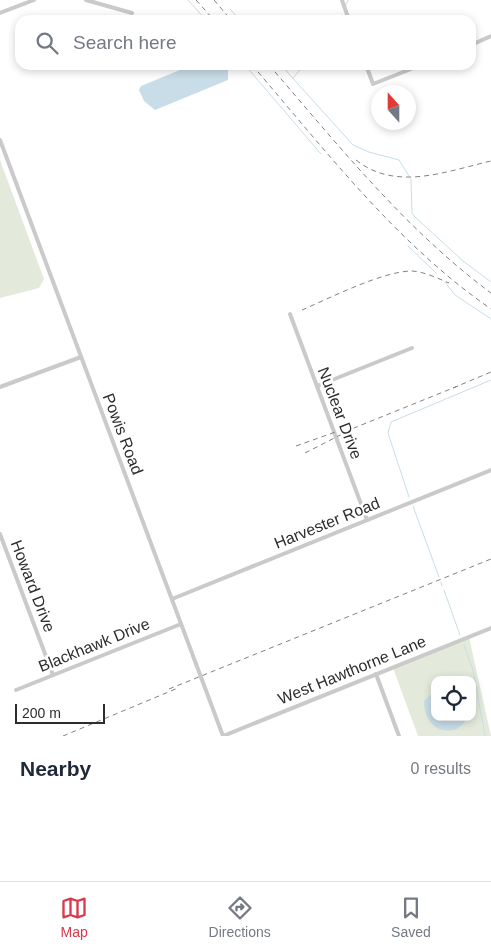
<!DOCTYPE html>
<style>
body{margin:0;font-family:Helvetica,sans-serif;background:#f2f2f3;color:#1f2937}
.controls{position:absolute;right:15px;bottom:15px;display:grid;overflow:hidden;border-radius:10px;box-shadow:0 2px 8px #0003}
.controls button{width:45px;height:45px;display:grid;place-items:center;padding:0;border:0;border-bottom:1px solid #e0e1e3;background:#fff;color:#1f2937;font:25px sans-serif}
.compass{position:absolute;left:371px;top:85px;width:45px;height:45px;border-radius:50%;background:#fff;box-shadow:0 2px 8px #0003;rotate:339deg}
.scale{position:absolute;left:15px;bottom:12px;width:90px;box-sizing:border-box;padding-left:5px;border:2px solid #2d2d2d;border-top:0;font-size:14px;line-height:18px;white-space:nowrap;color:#2d2d2d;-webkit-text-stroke:4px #fff;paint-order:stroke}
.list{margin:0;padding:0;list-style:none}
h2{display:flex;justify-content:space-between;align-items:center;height:65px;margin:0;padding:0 20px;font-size:21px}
h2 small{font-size:16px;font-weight:400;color:#747a83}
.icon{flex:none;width:28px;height:28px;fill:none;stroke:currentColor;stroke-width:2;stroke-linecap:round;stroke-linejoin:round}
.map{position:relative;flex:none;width:491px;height:736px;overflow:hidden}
.search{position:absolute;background:#fff;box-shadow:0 2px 8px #0003;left:15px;right:15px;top:15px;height:55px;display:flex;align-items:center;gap:12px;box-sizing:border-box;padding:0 18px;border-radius:15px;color:#747a83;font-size:19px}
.sheet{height:145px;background:#fff}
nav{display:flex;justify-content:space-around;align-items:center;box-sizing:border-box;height:70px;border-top:1px solid #e0e1e3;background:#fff;font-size:14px;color:#747a83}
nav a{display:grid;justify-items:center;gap:2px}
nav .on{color:#d93a4b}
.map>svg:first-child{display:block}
.green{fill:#e3eadb;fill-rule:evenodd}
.water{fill:#c8dde8}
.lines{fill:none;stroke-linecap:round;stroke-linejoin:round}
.stream{stroke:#c8dde8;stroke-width:1}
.minor{stroke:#cacaca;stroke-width:4}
.rail{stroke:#828282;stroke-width:1;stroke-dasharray:5 4;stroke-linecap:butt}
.labels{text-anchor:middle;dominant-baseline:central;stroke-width:5;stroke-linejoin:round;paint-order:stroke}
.street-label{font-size:16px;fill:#2d2d2d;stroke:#fff}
</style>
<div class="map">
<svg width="491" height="736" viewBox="0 0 491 736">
<rect width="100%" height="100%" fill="#fff"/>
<g class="green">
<polygon points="0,160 44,279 39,288 0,298"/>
<path d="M469 637 491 736H418L393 668ZM435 680H472V717H435Z"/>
</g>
<g class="water">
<polygon points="192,65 228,65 228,80 155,110 144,101 139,90 141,86"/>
<path d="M435 684V717H467C465 723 462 725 457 729 436 736 424 719 424 701L433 692Z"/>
</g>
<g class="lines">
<g class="stream">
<polyline points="188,0 206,20"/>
<polyline points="346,5 348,0"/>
<polyline points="230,9 240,20"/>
<polyline points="340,20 341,17"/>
<polyline points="245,65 321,154"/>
<polyline points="281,65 353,145 369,152 399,160 409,176"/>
<polyline points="293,78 304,65"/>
<polyline points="411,179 412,213 415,217 463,261 491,282"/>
<polyline points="408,246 436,273"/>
<polyline points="445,282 455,295 491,319"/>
<polyline points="409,497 388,433 391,422 491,380"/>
<polyline points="413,506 439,577"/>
<polyline points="441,582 442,586"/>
<polyline points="444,590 460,635"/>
<polyline points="464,645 473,670 485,736"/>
</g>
<g class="minor">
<polyline points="86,0 132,13"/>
<polyline points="342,0 349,20"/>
<polyline points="0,13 34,0"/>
<polyline points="471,45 491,36"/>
<polyline points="366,65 373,84 421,65"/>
<polyline points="0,140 223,736"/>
<polyline points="290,314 367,520"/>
<polyline points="317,386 412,348"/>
<polyline points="0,387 81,357"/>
<polyline points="0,534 53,675"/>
<polyline points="172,599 491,470"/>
<polyline points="376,674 399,736"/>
<polyline points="16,690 181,624"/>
<polyline points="223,736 491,628"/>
</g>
<g class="rail">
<polyline points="196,0 214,20"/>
<polyline points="214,0 231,20"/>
<path d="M252 65C327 152 396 243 491 309"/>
<path d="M269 65C339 146 405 229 491 293"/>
<path d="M356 160C396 192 447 171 491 161"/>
<path d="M302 310C330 298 383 271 412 271 425 272 437 278 449 283"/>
<polyline points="453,388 491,372"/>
<polyline points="296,446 341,430"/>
<polyline points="305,453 354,428 458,386"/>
<polyline points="169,689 491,559"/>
<polyline points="63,736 178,688"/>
</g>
</g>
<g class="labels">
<g class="street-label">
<text transform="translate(340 413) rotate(69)">Nuclear Drive</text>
<text transform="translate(123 434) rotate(69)">Powis Road</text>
<text transform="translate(327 523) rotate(-22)">Harvester Road</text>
<text transform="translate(33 586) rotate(69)">Howard Drive</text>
<text transform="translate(94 645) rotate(-22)">Blackhawk Drive</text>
<text transform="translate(352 670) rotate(-22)">West Hawthorne Lane</text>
</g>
</g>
</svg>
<div class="controls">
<button><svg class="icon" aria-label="locate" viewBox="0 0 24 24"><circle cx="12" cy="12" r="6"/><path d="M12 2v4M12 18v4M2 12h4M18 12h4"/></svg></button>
</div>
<svg class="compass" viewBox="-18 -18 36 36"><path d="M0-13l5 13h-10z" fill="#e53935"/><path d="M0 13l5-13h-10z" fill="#747a83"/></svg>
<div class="scale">200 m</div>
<div class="search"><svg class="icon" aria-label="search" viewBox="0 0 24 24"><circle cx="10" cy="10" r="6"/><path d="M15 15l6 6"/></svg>Search here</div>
</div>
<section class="sheet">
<h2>Nearby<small>0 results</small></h2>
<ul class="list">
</ul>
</section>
<nav>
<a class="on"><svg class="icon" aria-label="map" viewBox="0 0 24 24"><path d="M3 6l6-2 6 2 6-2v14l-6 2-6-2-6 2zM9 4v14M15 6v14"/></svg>Map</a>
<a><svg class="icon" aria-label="directions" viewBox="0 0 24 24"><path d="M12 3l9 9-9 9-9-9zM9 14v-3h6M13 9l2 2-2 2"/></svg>Directions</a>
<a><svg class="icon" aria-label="saved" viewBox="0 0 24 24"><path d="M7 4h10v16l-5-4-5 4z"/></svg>Saved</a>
</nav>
